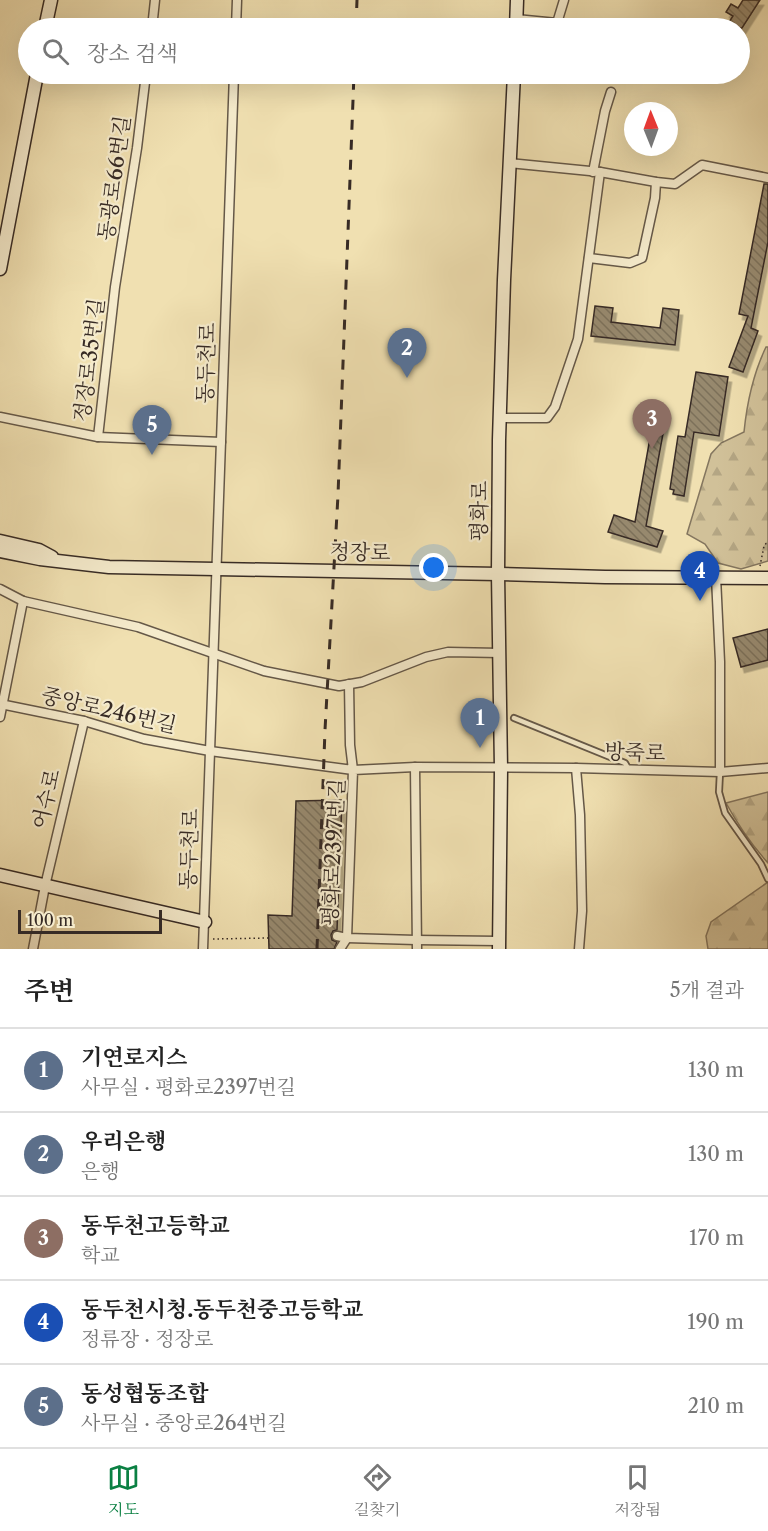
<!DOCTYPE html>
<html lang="ko">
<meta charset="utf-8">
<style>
body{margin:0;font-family:"Libre Caslon Text","Noto Serif KR",serif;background:#f6f6f6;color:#222}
.compass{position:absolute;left:624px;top:102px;width:54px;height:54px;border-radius:50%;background:#fff;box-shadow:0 6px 24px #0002;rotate:359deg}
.scale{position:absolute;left:18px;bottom:15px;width:144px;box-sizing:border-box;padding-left:6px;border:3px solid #372b25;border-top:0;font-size:16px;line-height:21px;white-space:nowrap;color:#372b25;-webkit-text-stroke:4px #f5ebcc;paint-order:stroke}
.you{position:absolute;left:434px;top:568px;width:21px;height:21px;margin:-15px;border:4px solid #fff;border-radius:50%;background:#1a73e8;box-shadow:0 0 0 9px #1a73e833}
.badge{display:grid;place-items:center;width:39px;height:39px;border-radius:50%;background:#0b8043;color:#fff;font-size:20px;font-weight:700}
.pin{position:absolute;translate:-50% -50px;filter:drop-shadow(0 2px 3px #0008)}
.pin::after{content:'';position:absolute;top:32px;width:21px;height:18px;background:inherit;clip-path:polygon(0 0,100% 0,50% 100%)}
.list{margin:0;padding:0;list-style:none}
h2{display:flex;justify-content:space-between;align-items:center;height:78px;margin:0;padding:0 24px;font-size:26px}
h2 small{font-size:20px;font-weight:400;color:#767676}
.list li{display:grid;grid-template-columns:39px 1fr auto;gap:18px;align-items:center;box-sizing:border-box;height:84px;padding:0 24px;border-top:2px solid #e0e0e0}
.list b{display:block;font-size:22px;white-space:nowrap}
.list p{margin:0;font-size:20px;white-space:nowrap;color:#767676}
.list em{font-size:20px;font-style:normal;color:#767676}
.icon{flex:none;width:33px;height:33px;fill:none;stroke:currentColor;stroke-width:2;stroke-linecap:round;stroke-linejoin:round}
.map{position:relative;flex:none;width:768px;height:949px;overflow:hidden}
.search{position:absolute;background:#fff;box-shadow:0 6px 24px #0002;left:18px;right:18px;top:18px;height:66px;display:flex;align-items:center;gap:15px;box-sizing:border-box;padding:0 21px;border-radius:33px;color:#767676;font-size:22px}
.sheet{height:498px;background:#fff}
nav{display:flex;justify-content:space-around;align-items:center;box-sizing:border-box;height:84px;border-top:2px solid #e0e0e0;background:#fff;font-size:16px;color:#767676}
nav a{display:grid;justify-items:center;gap:3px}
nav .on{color:#0b8043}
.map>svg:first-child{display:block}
.forest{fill:url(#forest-firs);stroke:#84765f;stroke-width:1.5}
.building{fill:url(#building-back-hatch);stroke:#372b25;stroke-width:1.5;filter:url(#shadow)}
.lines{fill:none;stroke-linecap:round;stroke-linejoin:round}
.lane-casing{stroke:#655848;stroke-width:8}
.street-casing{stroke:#655848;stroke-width:11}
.secondary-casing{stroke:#372b25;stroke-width:15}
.path{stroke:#372b25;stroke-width:1.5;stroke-dasharray:1.5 3;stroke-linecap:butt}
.lane{stroke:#f5ebcc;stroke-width:4.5}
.street{stroke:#f5ebcc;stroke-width:8}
.secondary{stroke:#f5ebcc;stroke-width:12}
.rail{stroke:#372b25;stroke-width:3;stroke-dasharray:10 10;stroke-linecap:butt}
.labels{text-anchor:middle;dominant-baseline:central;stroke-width:4.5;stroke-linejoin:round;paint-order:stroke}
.street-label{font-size:21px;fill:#372b25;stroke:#f5ebcc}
</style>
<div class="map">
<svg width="768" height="949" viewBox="0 0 768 949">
<defs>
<pattern id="forest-firs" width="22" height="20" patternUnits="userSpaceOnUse" patternTransform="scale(1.5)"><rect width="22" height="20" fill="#d1c199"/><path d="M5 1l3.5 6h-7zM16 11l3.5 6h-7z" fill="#b4a684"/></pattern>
<pattern id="building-back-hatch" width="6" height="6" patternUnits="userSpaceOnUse" patternTransform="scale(1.5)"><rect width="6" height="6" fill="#97896e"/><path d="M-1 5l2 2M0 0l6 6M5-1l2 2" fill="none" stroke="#7c705a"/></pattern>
<filter id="shadow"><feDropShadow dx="3.5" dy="5.5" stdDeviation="0" flood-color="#0004"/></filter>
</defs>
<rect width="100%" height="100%" fill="#f0e0b1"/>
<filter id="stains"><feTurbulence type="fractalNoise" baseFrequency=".00333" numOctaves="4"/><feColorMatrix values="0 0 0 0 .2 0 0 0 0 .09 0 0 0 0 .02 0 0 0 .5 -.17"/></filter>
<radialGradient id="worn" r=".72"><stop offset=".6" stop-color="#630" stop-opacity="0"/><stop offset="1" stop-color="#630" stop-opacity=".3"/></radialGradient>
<g class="forest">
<path d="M766 347H768V561L741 569 718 563 705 544 687 534 711 454 721 443 744 432C747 402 753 374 766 347Z"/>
<path d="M768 792V863C751 844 738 825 726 803Z"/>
<polygon points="768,882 768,949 708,949 706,936 711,922"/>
</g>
<g class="building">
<polygon points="743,0 760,0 742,28 725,28 733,16 726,12 731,4 738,8"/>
<polygon points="764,184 768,184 768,242 751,328 758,331 743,372 729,367 748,316 739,314"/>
<polygon points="595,306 613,308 611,322 660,328 663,308 679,310 675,345 591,336"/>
<polygon points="696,372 728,377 719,436 694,432 684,496 673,494 674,490 670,489 678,436 685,437"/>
<polygon points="655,410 667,412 646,526 663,531 657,547 608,532 614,515 635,522"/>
<polygon points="768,629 768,660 741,667 733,638"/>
<polygon points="342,800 337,930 333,931 331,935 332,940 337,942 334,949 269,949 268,915 292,916 296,801"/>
</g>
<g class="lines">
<g class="lane-casing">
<g id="lane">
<polyline points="514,718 625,763 629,770"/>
<polyline points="720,772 719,792 725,813 761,864 768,879"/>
</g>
</g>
<g class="street-casing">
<g id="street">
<polyline points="516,19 557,23 564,0"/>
<polyline points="152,28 155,0"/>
<polyline points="236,28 237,0"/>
<polyline points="593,172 605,111 611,92"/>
<polyline points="600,172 656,182 675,184 702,165 768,178"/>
<polyline points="589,258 630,263 642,258 655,198 656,182"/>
<polyline points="0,417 98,437 221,442"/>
<polyline points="500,418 547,418 555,407 578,339 600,172 509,163"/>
<polyline points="98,437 115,287 137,148 146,74"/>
<polyline points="716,577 720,662 720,772"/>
<polyline points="0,589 23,601 138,627 264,671 339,686 362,682 426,657 448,652 500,653"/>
<polyline points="0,704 84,721 144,739 210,751 353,770 350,745 349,684"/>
<polyline points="0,717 23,601"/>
<polyline points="415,767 417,949"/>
<polyline points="576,768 580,815 582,911 579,949"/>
<polyline points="337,936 347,938 340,949"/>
<polyline points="499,941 416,940 347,938 353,770 415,767 576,768 720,772 768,768"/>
<polyline points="33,949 45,886 84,721"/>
<polyline points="203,949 234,74"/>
</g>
</g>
<g class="secondary-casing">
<g id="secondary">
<polyline points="45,28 51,0"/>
<polyline points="516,28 517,0"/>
<polyline points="0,269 37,74"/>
<polyline points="0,541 39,550 52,557"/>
<polyline points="0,551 40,559 109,567 498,574 605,577 768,578"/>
<polyline points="0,875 205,922"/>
<polyline points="499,949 501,769 498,574 499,440 504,280 514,74"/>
</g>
</g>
<g class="path">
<polyline points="760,566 764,546 768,541"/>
<polyline points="213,939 269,938"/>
</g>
<use href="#lane" class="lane"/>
<use href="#street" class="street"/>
<use href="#secondary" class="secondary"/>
<g class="rail">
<polyline points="356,28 357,0"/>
<polyline points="317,949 325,730 338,495 354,74"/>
</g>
</g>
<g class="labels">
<g class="street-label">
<text transform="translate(114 178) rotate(-82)">동광로66번길</text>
<text transform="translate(89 360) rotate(-83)">정장로35번길</text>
<text transform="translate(206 363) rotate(-88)">동두천로</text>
<text transform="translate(479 511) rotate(-89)">평화로</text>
<text transform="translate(360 552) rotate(1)">정장로</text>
<text transform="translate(109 710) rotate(13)">중앙로246번길</text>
<text transform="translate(635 752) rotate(2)">방죽로</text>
<text transform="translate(46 799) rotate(-77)">어수로</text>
<text transform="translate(189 849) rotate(-88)">동두천로</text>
<text transform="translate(333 852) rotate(-87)">평화로2397번길</text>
</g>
</g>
<rect width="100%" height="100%" filter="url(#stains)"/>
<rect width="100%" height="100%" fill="url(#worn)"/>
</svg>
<svg class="compass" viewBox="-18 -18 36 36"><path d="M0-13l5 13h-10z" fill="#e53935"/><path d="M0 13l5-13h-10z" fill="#767676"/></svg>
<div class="scale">100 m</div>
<div class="you"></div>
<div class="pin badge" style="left:480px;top:748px;background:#5c6f8a">1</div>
<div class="pin badge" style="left:407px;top:378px;background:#5c6f8a">2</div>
<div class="pin badge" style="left:652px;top:449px;background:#8d6e63">3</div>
<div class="pin badge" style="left:700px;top:601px;background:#1a4fb4">4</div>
<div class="pin badge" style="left:152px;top:455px;background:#5c6f8a">5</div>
<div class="search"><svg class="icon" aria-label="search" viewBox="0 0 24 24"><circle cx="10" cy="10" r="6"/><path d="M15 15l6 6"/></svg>장소 검색</div>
</div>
<section class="sheet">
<h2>주변<small>5개 결과</small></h2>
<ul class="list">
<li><span class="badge" style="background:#5c6f8a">1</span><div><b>기연로지스</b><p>사무실 · 평화로2397번길</p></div><em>130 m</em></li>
<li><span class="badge" style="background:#5c6f8a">2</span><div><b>우리은행</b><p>은행</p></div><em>130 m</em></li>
<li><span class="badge" style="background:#8d6e63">3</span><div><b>동두천고등학교</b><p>학교</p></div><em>170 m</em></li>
<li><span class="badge" style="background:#1a4fb4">4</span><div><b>동두천시청.동두천중고등학교</b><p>정류장 · 정장로</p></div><em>190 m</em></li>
<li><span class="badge" style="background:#5c6f8a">5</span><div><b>동성협동조합</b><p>사무실 · 중앙로264번길</p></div><em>210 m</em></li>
</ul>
</section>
<nav>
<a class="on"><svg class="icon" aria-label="map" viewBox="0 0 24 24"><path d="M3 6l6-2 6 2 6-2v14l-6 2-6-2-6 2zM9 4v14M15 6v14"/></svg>지도</a>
<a><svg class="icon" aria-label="directions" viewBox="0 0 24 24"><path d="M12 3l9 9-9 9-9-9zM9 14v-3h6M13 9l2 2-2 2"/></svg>길찾기</a>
<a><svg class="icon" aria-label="saved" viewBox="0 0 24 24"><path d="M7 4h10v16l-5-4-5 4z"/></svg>저장됨</a>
</nav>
